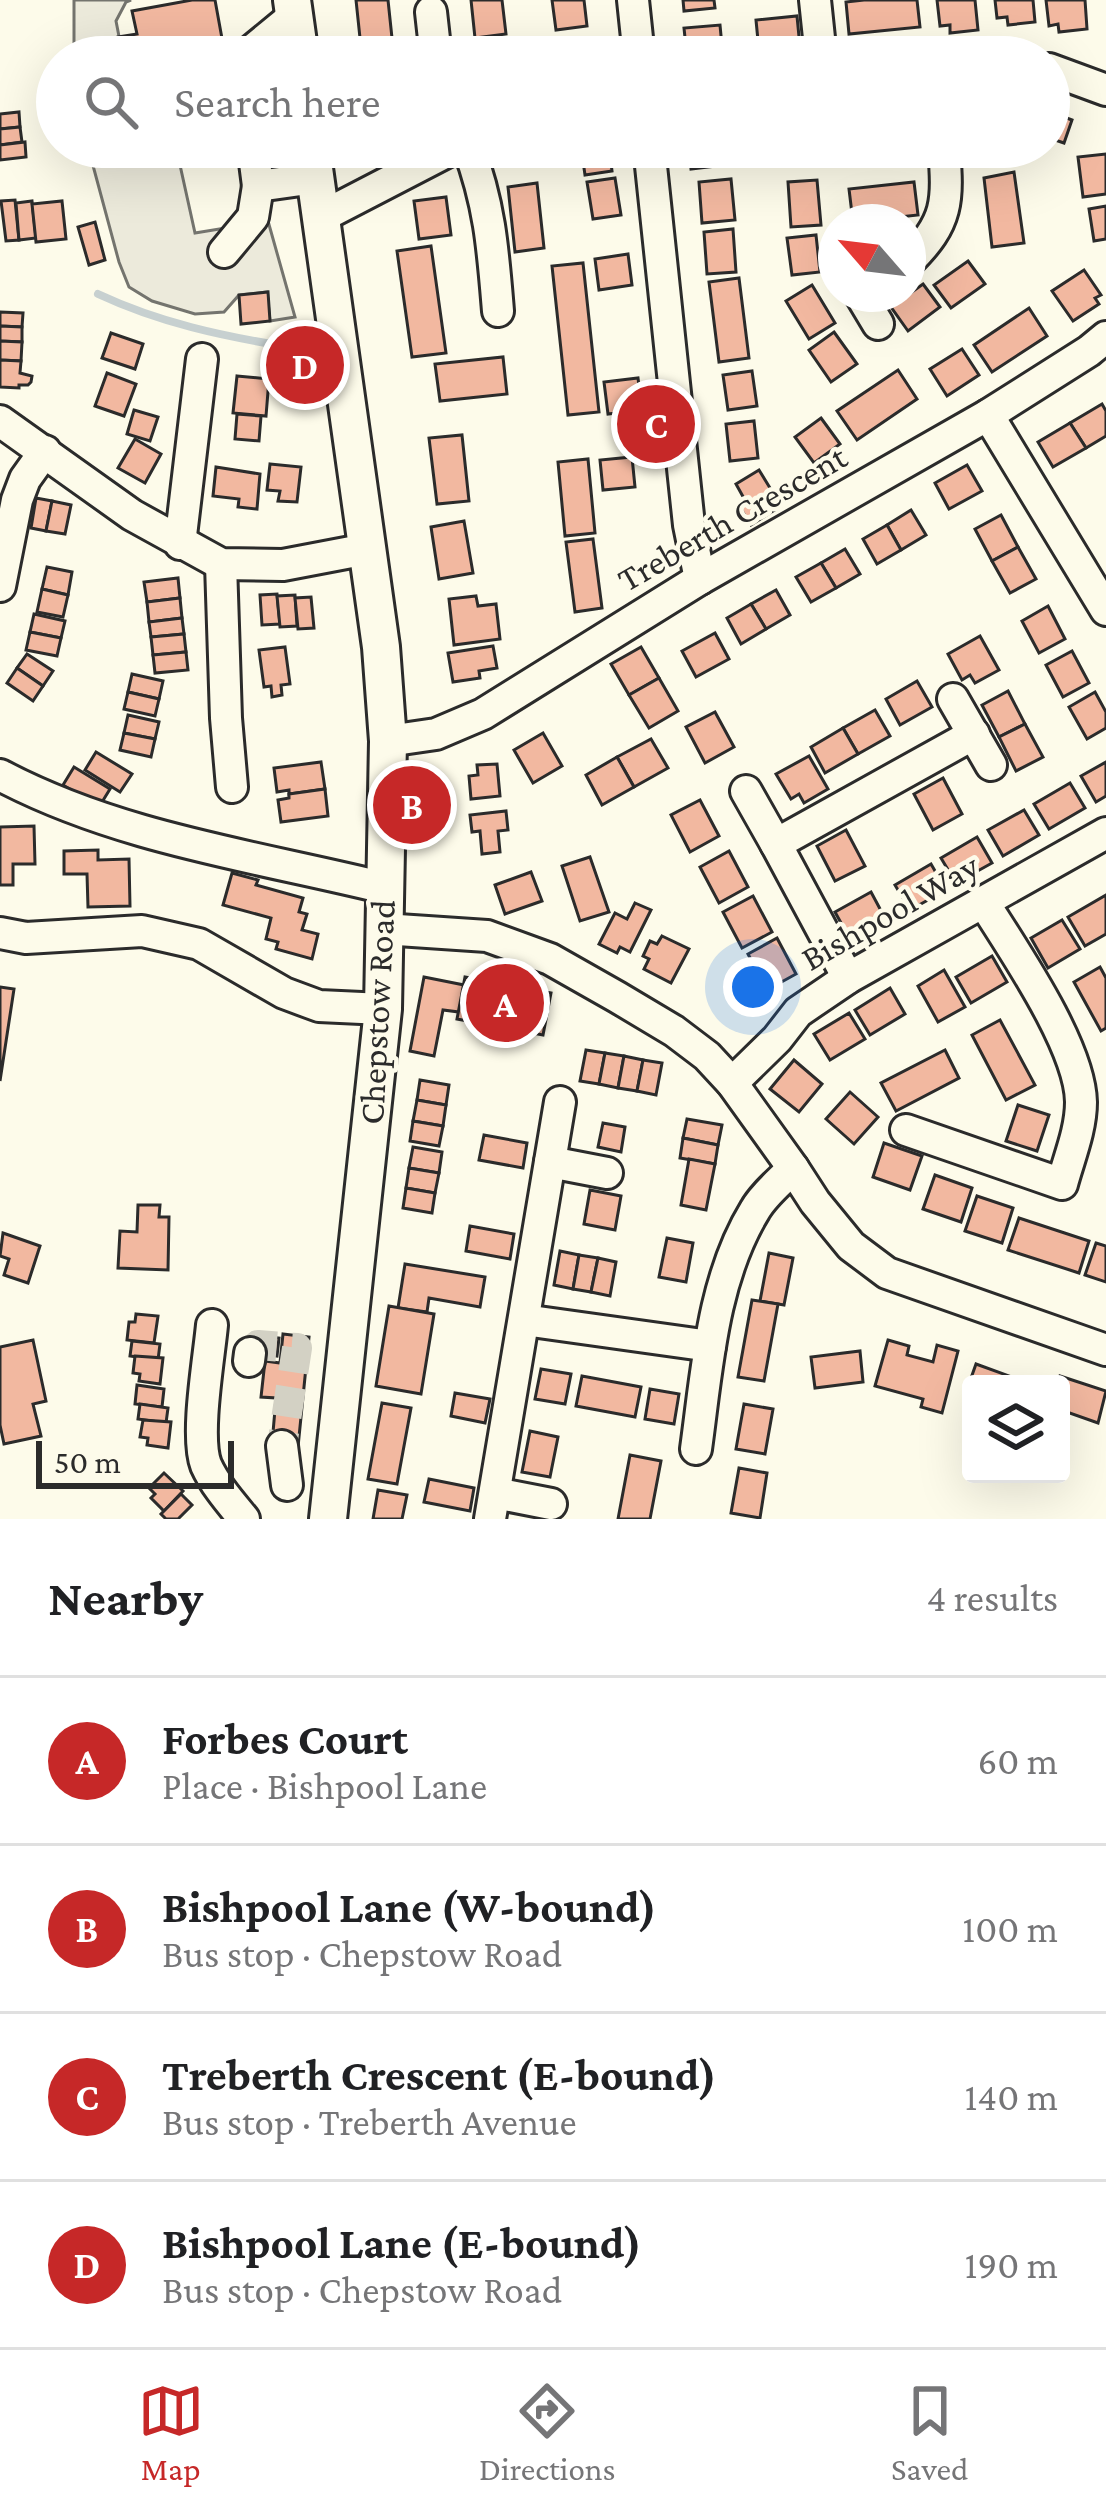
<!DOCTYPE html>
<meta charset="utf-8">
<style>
body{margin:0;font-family:"Crimson Pro",serif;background:#f6f6f6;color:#202124}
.controls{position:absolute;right:36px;bottom:36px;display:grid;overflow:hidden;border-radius:12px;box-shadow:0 12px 48px #0002}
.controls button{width:108px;height:108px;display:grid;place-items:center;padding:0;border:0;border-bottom:3px solid #e0e0e0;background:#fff;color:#202124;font:60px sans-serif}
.compass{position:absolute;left:818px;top:204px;width:108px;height:108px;border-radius:50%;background:#fff;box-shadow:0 12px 48px #0002;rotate:298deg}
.scale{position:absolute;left:36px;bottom:30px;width:198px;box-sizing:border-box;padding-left:12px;border:6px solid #2b2b2b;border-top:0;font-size:33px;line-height:42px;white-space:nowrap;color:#2b2b2b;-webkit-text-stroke:9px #fdfbea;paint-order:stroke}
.you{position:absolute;left:753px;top:987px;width:42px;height:42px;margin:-30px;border:9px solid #fff;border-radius:50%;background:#1a73e8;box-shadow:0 0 0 18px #1a73e833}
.badge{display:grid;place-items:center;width:78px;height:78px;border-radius:50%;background:#c62828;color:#fff;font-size:39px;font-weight:700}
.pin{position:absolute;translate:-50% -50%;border:6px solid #fff;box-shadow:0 3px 12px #0006}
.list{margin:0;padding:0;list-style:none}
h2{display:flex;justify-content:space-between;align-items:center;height:156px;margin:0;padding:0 48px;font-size:51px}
h2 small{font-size:39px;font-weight:400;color:#757577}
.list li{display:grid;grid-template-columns:78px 1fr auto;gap:36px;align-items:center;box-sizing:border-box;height:168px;padding:0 48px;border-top:3px solid #e0e0e0}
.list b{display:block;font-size:45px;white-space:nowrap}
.list p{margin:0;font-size:39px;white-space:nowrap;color:#757577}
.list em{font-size:39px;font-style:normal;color:#757577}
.icon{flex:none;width:66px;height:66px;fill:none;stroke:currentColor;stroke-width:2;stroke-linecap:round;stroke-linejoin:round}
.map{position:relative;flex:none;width:1106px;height:1519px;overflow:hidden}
.search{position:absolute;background:#fff;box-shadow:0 12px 48px #0002;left:36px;right:36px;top:36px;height:132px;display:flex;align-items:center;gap:30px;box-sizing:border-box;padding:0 42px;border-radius:66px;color:#757577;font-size:45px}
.sheet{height:828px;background:#fff}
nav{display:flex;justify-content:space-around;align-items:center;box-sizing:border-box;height:168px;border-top:3px solid #e0e0e0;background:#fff;font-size:33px;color:#757577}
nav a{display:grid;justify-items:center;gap:6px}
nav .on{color:#c62828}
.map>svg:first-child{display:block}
.parking{fill:#eceadb;stroke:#74746e;stroke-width:3}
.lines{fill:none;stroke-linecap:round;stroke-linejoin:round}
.stream{stroke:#c7d0d0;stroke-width:8}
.building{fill:#f2b8a0;stroke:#2b2b2b;stroke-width:3}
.minor-tunnel{stroke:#d3d1c4;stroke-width:30;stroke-dasharray:30 15;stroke-linecap:butt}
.minor-casing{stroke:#2b2b2b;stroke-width:36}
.major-casing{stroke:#2b2b2b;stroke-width:42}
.minor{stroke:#fdfbea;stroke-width:30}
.major{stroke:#fdfbea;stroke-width:36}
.labels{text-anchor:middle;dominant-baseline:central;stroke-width:9;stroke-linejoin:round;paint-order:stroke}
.street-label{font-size:36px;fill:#2b2b2b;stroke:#fdfbea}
</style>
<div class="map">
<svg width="1106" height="1519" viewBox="0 0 1106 1519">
<rect width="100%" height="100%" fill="#fdfbea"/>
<g class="parking">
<polygon points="74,0 131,0 126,2 116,21 123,57 74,57"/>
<polygon points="88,147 176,147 195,233 268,221 295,317 270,321 267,292 239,295 224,312 195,314 152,301 129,287 119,262"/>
</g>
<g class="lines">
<path class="stream" d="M98 294C160 323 222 336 289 347"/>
</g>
<g class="building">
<polygon points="192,0 215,0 225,55 211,57 123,57 118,37 137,34 132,11"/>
<polygon points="356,0 388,0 394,57 362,57"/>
<polygon points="471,0 502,0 506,34 475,38"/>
<polygon points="552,0 584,0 587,26 556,30"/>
<polygon points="683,0 714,0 715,8 684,11"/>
<polygon points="864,0 917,0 920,27 849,34 846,2"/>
<polygon points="937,0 975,0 978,30 950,33 950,25 940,26"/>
<polygon points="995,0 1033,0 1035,22 1008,25 1007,17 997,18"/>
<polygon points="1046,0 1085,0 1087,29 1059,32 1058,24 1049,26"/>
<polygon points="797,16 800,47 759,51 756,20"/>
<polygon points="720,25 723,57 687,57 684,28"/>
<polygon points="605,42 607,57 575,57 574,46"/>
<polygon points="1049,102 1067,109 1064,117 1072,120 1064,143 1049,138"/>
<polygon points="19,112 20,127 0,129 0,114"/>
<polygon points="20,127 22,142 0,145 0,129"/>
<polygon points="25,142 26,157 0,160 0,145"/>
<polygon points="581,147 609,147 612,171 585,175"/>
<polygon points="689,147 723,147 725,165 691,169"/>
<polygon points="1106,154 1106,194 1083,197 1078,157"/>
<polygon points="1014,172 1024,243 992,247 984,178"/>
<polygon points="615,178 621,215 593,219 587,182"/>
<polygon points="731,179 735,220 702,223 699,182"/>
<polygon points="817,180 821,225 791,227 788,182"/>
<polygon points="914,182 918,215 853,222 849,189"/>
<polygon points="537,183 544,248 515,252 508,187"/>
<polygon points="446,197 451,235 419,239 414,201"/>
<polygon points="15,200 19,240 6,241 1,201"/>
<polygon points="32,201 36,238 19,240 16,203"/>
<polygon points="62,201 66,239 36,242 32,204"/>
<polygon points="1106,206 1106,239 1094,241 1089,209"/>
<polygon points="95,222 105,260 89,265 78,227"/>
<polygon points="733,229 736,272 707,274 704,232"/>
<polygon points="816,235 820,272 792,275 787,238"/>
<polygon points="431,246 446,353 412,357 397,251"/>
<polygon points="628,254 632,285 599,290 595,259"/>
<polygon points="968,261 985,284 951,308 934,285"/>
<polygon points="583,263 599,412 568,415 552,266"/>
<polygon points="1084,270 1101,295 1095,298 1099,304 1073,321 1052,291"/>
<polygon points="739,278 749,358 719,362 709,282"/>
<polygon points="923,284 940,307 908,331 891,307"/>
<polygon points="812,285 835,323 809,339 786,301"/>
<polygon points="268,292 270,321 241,324 239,295"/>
<polygon points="1029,308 1047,336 992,372 974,345"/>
<polygon points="0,312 23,313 22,327 0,326"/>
<polygon points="0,326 22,327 22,342 0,341"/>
<polygon points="834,332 857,364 831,382 809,350"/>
<polygon points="111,333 143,344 135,369 102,358"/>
<polygon points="0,341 22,342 21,361 0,360"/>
<polygon points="962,349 979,375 947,396 930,369"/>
<polygon points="503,357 507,394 440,401 435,364"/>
<polygon points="0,360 21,361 20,373 32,376 31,382 28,385 19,385 19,388 0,387"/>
<polygon points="898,370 917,399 857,440 837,411"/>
<polygon points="752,371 757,406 728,410 723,375"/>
<polygon points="107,373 136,384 124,416 95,406"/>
<polygon points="237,376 269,379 266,416 233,413"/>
<polygon points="638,378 642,410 608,414 604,382"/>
<polygon points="1102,404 1106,411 1106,436 1086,448 1070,423"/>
<polygon points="134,410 158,417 150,441 127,434"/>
<polygon points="237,414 261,416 259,441 235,439"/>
<polygon points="821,418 840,444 814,463 795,437"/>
<polygon points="754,421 758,458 730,461 726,424"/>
<polygon points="1070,423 1086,448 1053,467 1038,442"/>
<polygon points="462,435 469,501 437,504 429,438"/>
<polygon points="135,439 161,454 145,483 118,468"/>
<polygon points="632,457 635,487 603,490 600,460"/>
<polygon points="588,459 595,533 565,536 558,462"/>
<polygon points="270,464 301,467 297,502 278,501 280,491 267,490"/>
<polygon points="967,465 982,491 949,509 935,483"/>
<polygon points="216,467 260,474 257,509 238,507 239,499 213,496"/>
<polygon points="759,470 781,506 751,525 739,506 746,502 736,484"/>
<polygon points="36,498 52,501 46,531 31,528"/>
<polygon points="52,501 71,505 65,534 46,531"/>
<polygon points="911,510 926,535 901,550 887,525"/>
<polygon points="1001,515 1018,547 992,561 975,529"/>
<polygon points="464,521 473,573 439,579 431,527"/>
<polygon points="887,525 901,550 877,564 863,539"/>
<polygon points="593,539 602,608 575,612 566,542"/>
<polygon points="1018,547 1036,579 1010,593 992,561"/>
<polygon points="845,549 860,574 836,588 821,563"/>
<polygon points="821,563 836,588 811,602 796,577"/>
<polygon points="47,567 72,572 68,595 42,589"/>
<polygon points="178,578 180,598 147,602 144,582"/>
<polygon points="42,589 68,595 63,617 37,612"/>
<polygon points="776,590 790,615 766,629 751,604"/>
<polygon points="277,594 280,624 262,625 260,595"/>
<polygon points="295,595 297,626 280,627 277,596"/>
<polygon points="476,596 478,606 496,604 500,639 454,645 449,599"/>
<polygon points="311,597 314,628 298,629 295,598"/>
<polygon points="180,598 182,618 149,622 147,602"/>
<polygon points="751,604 766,629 741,644 727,618"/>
<polygon points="1048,606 1065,639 1039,653 1022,621"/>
<polygon points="34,614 65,621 61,638 30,632"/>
<polygon points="182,618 184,634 151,637 149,622"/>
<polygon points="30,632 61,638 57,656 26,650"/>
<polygon points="715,633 729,659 696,677 682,651"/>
<polygon points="184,634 186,652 153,655 151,637"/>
<polygon points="980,636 999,670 975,683 970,675 962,680 948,654"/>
<polygon points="493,646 497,668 479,671 480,678 453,682 448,653"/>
<polygon points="285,647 290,684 281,685 282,695 272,697 271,686 264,687 259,650"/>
<polygon points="641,647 659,678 629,695 611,664"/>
<polygon points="1072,651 1089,683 1063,697 1046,665"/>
<polygon points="186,652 188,670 155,673 153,655"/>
<polygon points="27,654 53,671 43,686 17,668"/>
<polygon points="17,668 43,686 33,701 7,683"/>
<polygon points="132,674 163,681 159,699 128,692"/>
<polygon points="659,678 678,711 649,728 629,695"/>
<polygon points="917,681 932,707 900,725 886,699"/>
<polygon points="1008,691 1025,724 999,737 982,705"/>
<polygon points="128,692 159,699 155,716 124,709"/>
<polygon points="1095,692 1106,712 1106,728 1087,739 1069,707"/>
<polygon points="875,710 890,736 858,754 843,728"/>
<polygon points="715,712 734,747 705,763 686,727"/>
<polygon points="128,715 159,722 155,739 124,733"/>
<polygon points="1025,724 1043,757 1016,771 999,737"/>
<polygon points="843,728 858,754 825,773 811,747"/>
<polygon points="124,733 155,739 151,757 120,750"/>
<polygon points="543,733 562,766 533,783 514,750"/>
<polygon points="651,739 668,768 634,787 617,757"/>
<polygon points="96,752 132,774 120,792 85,770"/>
<polygon points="809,756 828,789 804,803 799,794 791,799 776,774"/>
<polygon points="617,757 634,787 602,805 586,775"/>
<polygon points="321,762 325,789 289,794 289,790 277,792 274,768"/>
<polygon points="1106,762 1106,796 1096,802 1081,776"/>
<polygon points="497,764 500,796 471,799 469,776 478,775 477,765"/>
<polygon points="74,767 110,789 99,807 63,785"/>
<polygon points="943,778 962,814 933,830 914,794"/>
<polygon points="1070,783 1085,808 1049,829 1034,804"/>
<polygon points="325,789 328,816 281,822 278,800 289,798 289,794"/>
<polygon points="700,800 719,836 690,852 671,815"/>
<polygon points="1024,810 1039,835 1003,856 988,830"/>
<polygon points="506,811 508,830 498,831 500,852 482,854 480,831 472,832 470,815"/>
<polygon points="34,826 35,864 13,864 13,885 0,885 0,827"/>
<polygon points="846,830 865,866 835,881 817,846"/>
<polygon points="977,837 992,863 956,883 941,858"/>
<polygon points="98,850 98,860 129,859 130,906 88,907 87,874 64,874 64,851"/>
<polygon points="729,851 748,887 719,903 700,867"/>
<polygon points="590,857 609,912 580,921 562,866"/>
<polygon points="931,864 946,890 910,910 895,885"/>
<polygon points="531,872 542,901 505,914 495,885"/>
<polygon points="232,873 258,880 256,885 303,898 299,912 307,914 302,930 318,934 312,959 276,949 278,942 266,939 271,918 223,905"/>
<polygon points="871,892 887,922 851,941 835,912"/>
<polygon points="1106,895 1106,934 1085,946 1068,917"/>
<polygon points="753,896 772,932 742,948 723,912"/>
<polygon points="635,903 651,910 630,952 620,947 617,953 599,944 615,913 627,919"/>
<polygon points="1062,920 1080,949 1048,968 1031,938"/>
<polygon points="662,936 689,949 671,983 644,969 649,959 643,956 650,941 657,944"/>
<polygon points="777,938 796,974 767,990 748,954"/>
<polygon points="992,956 1007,982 971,1003 956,977"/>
<polygon points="1100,967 1106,978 1106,1028 1101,1031 1074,982"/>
<polygon points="944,970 965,1007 938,1022 918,986"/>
<polygon points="424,977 464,985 459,1012 443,1010 434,1056 410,1051"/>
<polygon points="465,977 551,993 543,1035 457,1019"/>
<polygon points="0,987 14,989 0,1081"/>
<polygon points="890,988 905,1014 870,1035 855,1010"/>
<polygon points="849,1013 865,1039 830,1060 814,1034"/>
<polygon points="1000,1020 1035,1085 1006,1100 972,1035"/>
<polygon points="586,1050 605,1053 599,1084 580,1081"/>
<polygon points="945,1050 959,1078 896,1111 881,1083"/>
<polygon points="605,1053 624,1056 618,1088 599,1084"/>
<polygon points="624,1056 643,1060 637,1091 618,1088"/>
<polygon points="643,1060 662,1063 656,1095 637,1091"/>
<polygon points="794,1060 822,1084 799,1112 770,1089"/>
<polygon points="420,1080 449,1085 446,1105 417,1100"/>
<polygon points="850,1092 878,1117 854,1144 826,1119"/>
<polygon points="417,1100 446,1105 443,1126 413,1121"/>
<polygon points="1018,1105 1049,1115 1037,1151 1006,1141"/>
<polygon points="687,1119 722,1125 718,1145 683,1138"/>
<polygon points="413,1121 443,1126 439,1146 410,1141"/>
<polygon points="603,1123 625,1127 621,1152 598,1147"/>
<polygon points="484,1135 527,1143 523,1168 479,1160"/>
<polygon points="683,1138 718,1145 715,1164 680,1158"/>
<polygon points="884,1143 922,1156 910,1190 873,1177"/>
<polygon points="413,1147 442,1152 439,1173 409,1168"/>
<polygon points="689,1159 715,1164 706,1210 681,1205"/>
<polygon points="409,1168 439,1173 435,1193 406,1188"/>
<polygon points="935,1175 972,1188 961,1222 923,1209"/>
<polygon points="406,1188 435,1193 432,1213 403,1208"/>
<polygon points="590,1190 621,1196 615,1230 584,1224"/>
<polygon points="977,1196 1013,1208 1002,1243 965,1231"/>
<polygon points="138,1205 160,1205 159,1217 169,1217 168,1270 118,1268 120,1231 137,1232"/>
<polygon points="1019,1218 1089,1241 1079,1273 1008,1250"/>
<polygon points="470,1226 514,1234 510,1259 466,1251"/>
<polygon points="3,1233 40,1246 28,1283 4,1275 9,1259 0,1256"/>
<polygon points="667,1238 693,1243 686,1282 659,1277"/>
<polygon points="1096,1243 1106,1246 1106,1282 1085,1275"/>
<polygon points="560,1251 579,1255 573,1289 554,1285"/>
<polygon points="769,1253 793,1258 784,1305 760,1301"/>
<polygon points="579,1255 598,1258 591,1292 573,1289"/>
<polygon points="598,1258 616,1262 610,1296 591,1292"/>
<polygon points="405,1264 485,1277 480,1307 429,1298 427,1312 398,1308"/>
<polygon points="752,1300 778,1304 764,1381 738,1377"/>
<polygon points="389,1306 434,1314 421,1394 376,1386"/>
<polygon points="136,1314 158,1316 154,1343 127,1340 129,1322 135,1322"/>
<polygon points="283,1334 309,1337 298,1447 272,1444 276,1398 261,1397 265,1361 280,1363"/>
<polygon points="252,1335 279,1338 277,1356 250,1353"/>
<polygon points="33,1340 46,1401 33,1404 41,1436 4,1444 0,1425 0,1347"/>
<polygon points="888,1340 909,1346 907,1355 933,1362 937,1345 958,1351 942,1413 921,1407 923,1399 875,1386"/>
<polygon points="132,1341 160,1344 158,1360 130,1356"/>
<polygon points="860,1351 863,1382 815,1388 811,1357"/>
<polygon points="135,1356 163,1358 160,1384 139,1381 140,1374 133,1373"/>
<polygon points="976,1364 1020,1380 1018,1384 971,1384 971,1397 965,1395"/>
<polygon points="541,1369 571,1374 565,1404 535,1399"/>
<polygon points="582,1376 641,1387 635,1417 576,1406"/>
<polygon points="1060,1376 1106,1391 1098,1423 1061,1410 1061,1384 1058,1384"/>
<polygon points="137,1385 164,1389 162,1407 135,1404"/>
<polygon points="650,1389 679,1394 674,1424 645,1419"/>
<polygon points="455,1393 490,1399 485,1423 451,1416"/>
<polygon points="382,1403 411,1408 397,1484 368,1479"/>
<polygon points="140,1404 168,1408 166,1423 138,1419"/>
<polygon points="744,1404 773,1409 765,1454 736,1449"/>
<polygon points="143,1420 171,1422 168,1448 147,1445 148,1438 140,1437"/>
<polygon points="530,1431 558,1437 550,1477 522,1472"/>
<polygon points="630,1455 661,1461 650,1519 618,1519"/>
<polygon points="739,1468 767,1473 760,1518 731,1513"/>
<polygon points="164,1473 183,1491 164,1511 151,1498 155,1494 149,1488"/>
<polygon points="429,1479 474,1488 470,1511 424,1502"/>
<polygon points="378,1490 407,1495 402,1519 373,1519"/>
<polygon points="181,1494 192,1505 178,1519 166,1519 161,1514"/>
</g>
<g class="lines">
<polyline class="minor-tunnel" points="250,1353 258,1345 297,1348 282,1446"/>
<g class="minor-casing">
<g id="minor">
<polyline points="633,0 639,57"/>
<polyline points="815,0 821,57"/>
<polyline points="431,12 436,57"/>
<polyline points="244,57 295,15"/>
<polyline points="1049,69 1106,90"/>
<polyline points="253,147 258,186 315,178"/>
<path d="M468 147C490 205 493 250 498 311"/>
<polyline points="649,147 689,525 700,579"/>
<polyline points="321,217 456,147"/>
<polyline points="224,252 253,217 258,186"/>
<path d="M908 262C949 222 948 201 944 147"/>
<polyline points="860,294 878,324"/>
<polyline points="988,415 1106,610"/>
<polyline points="0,421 132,515 221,564 283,565 367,549"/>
<polyline points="180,544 202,359"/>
<polyline points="221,564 226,718 232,787"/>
<polyline points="0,586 17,500 25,479 45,451"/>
<polyline points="953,699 991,765"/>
<polyline points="388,741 436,734 483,714 700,579 988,415 1089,351 1106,337"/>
<path d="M0 775C119 838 255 856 385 888"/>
<polyline points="746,791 776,844"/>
<polyline points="383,929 487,936 550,959 617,997 674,1031 707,1056 732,1083 793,1168 815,1202 851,1246 887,1273 1106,1350"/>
<polyline points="0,933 26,938 142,931 199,944 284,993 319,1006 383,1009"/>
<polyline points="848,978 776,844 974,734"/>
<polyline points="732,1083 777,1039 798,1012 848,978 1106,833"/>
<path d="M906 1130 1062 1184C1069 1158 1081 1130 1081 1102 1080 1046 1014 951 984 903"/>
<polyline points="550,1162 607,1173"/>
<polyline points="524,1320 710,1346"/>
<path d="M212 1325C209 1358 195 1436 206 1465 215 1485 230 1502 244 1519"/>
<polyline points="249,1361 250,1353"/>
<polyline points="282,1446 287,1485"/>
<path d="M696 1449C707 1370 712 1280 755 1210 764 1194 781 1181 793 1168"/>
<polyline points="495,1493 551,1504"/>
<polyline points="490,1519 560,1102"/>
</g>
</g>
<g class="major-casing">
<g id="major">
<polyline points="292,0 300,57"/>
<polyline points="311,147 381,647 388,741 383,1009 328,1519"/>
</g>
</g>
<use href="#minor" class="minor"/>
<use href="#major" class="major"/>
</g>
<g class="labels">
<g class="street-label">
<text transform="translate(732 518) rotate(-30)">Treberth Crescent</text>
<text transform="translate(890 912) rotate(-30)">Bishpool Way</text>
<text transform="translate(377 1012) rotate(-87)">Chepstow Road</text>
</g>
</g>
</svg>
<div class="controls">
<button><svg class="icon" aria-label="layers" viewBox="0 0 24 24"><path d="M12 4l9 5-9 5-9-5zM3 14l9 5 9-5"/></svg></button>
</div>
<svg class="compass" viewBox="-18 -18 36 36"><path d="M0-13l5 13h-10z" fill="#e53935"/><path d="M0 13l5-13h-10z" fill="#757577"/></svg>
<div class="scale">50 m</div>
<div class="you"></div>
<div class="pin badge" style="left:505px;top:1003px">A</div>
<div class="pin badge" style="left:412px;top:805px">B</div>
<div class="pin badge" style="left:656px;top:424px">C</div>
<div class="pin badge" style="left:305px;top:365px">D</div>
<div class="search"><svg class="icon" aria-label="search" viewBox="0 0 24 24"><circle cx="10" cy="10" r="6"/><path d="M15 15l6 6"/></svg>Search here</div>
</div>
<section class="sheet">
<h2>Nearby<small>4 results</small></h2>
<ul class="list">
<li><span class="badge">A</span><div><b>Forbes Court</b><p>Place · Bishpool Lane</p></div><em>60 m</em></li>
<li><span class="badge">B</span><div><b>Bishpool Lane (W-bound)</b><p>Bus stop · Chepstow Road</p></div><em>100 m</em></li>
<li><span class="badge">C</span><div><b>Treberth Crescent (E-bound)</b><p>Bus stop · Treberth Avenue</p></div><em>140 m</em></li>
<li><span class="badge">D</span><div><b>Bishpool Lane (E-bound)</b><p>Bus stop · Chepstow Road</p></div><em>190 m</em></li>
</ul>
</section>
<nav>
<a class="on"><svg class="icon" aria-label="map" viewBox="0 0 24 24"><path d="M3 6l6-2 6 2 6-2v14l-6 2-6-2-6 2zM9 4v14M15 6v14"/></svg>Map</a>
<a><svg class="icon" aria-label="directions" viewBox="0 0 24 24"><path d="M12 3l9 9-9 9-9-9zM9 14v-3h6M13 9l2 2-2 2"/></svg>Directions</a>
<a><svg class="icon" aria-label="saved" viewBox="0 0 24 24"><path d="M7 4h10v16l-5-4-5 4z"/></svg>Saved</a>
</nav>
